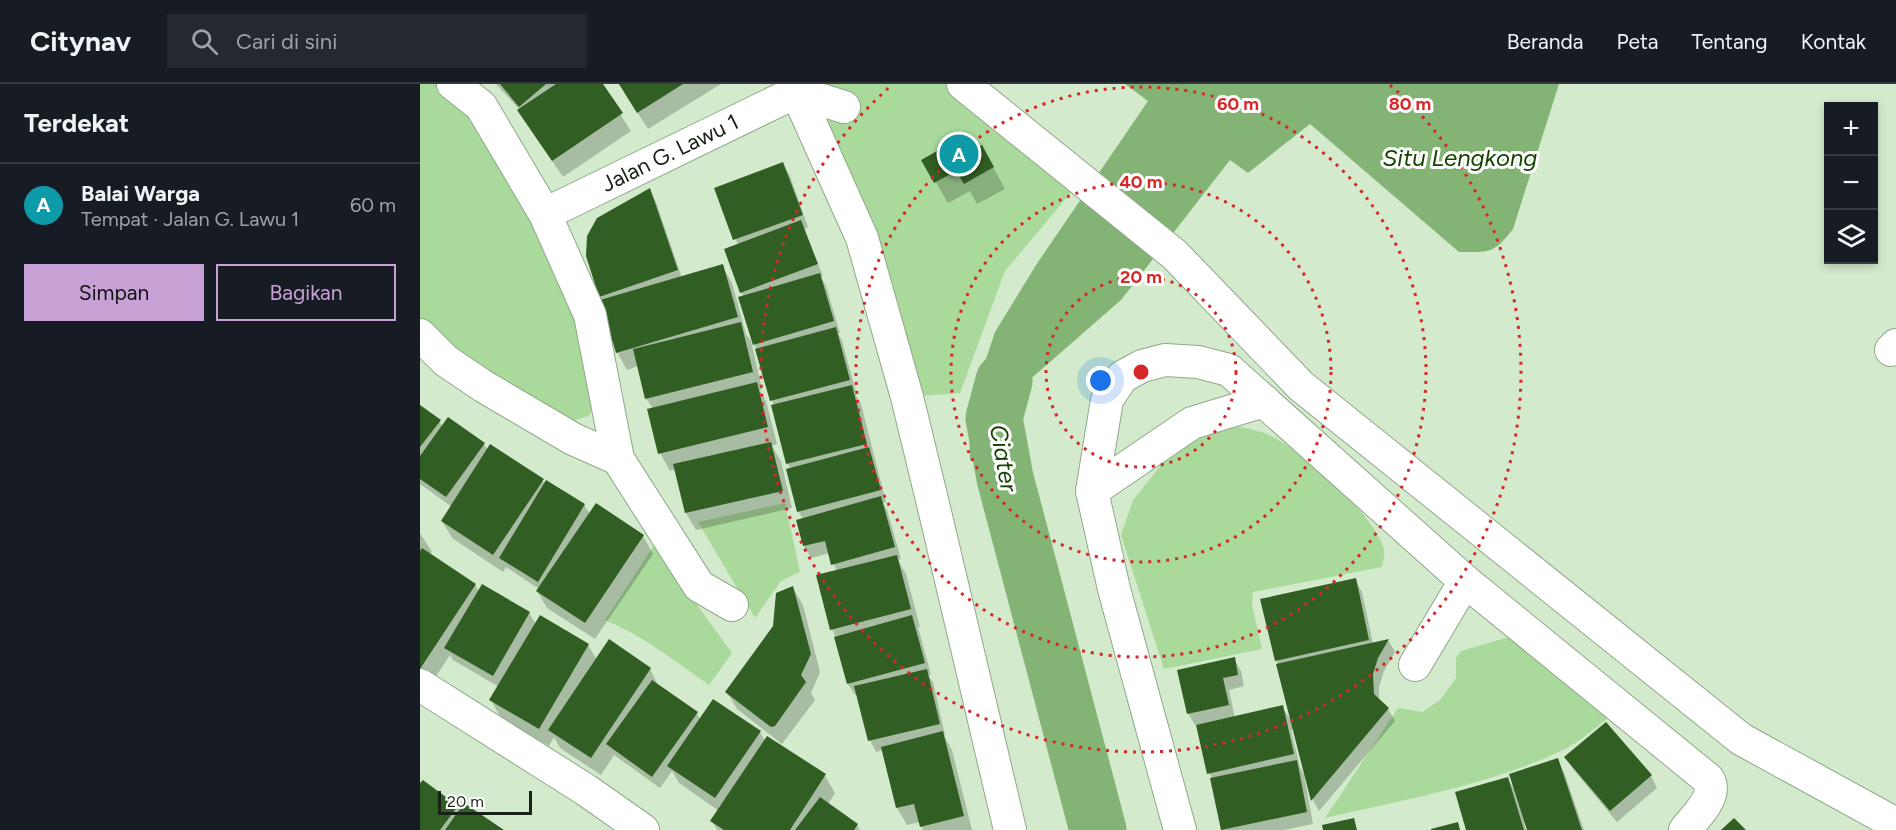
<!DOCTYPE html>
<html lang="id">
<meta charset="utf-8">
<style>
body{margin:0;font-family:Figtree,sans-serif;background:#242831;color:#f1f3f6}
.controls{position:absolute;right:18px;top:18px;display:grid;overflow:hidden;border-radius:0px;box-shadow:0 3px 9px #0003}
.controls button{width:54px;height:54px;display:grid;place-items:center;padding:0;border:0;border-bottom:2px solid #363941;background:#171b24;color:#f1f3f6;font:30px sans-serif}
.scale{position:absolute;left:18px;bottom:15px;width:94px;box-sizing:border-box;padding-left:6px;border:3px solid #192217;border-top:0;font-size:16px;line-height:21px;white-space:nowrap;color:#192217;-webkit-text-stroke:4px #fff;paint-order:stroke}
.you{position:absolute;left:681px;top:297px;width:21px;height:21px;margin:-15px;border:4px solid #fff;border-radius:50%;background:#1a73e8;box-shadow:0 0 0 9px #1a73e833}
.badge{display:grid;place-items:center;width:39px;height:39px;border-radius:50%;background:#c7a1d4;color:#fff;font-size:20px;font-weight:700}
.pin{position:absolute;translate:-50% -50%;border:3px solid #fff;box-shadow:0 2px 6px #0006}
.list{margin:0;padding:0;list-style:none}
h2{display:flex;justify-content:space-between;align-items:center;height:78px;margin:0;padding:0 24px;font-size:26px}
h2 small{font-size:20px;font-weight:400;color:#9ea1a6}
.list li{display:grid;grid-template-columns:39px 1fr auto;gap:18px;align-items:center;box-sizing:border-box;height:84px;padding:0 24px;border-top:2px solid #363941}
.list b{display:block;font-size:22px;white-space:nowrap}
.list p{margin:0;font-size:20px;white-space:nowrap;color:#9ea1a6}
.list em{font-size:20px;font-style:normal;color:#9ea1a6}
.actions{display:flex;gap:12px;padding:18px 24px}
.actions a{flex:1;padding:14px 0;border:2px solid #c7a1d4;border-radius:0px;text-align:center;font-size:21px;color:#c7a1d4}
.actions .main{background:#c7a1d4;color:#111}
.icon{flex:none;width:33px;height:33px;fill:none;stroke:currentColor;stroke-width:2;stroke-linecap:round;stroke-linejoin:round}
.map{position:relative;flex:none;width:1476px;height:746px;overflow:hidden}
header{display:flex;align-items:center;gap:36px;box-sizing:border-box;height:84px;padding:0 30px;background:#171b24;border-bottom:2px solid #363941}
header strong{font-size:28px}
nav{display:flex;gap:33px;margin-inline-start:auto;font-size:21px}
.search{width:420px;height:54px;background:#242831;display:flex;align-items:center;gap:15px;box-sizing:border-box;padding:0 21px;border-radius:0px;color:#9ea1a6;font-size:22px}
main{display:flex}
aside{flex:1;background:#171b24}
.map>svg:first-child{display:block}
.green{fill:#a9da9b}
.water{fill:#84b475}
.shadow{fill:#0003}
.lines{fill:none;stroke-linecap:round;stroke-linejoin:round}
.river{stroke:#84b475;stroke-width:57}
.building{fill:#315e22}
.minor-casing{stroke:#91a88b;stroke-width:34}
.minor{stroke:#fff;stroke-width:32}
.ring{fill:none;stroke:#d62828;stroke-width:3;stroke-dasharray:3 6}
.labels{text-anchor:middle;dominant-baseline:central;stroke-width:6;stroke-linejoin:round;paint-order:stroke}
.street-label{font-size:22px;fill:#192217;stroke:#fff}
.water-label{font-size:24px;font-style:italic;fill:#154401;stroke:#fff}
.centre{fill:#d62828;stroke:#fff;stroke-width:3}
.ring-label{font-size:18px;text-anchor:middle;font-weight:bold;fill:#d62828;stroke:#fff;stroke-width:6;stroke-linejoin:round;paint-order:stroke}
</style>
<header>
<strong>Citynav</strong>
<div class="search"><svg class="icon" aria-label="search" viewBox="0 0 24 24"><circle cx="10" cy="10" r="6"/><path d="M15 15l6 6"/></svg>Cari di sini</div>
<nav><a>Beranda</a><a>Peta</a><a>Tentang</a><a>Kontak</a></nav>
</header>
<main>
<aside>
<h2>Terdekat<small></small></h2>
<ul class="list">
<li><span class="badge" style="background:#0f9aa8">A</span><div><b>Balai Warga</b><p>Tempat · Jalan G. Lawu 1</p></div><em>60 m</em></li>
</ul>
<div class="actions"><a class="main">Simpan</a><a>Bagikan</a></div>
</aside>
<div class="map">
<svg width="1476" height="746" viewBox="0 0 1476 746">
<rect width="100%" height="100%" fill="#d3ebcc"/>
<g class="green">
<polygon points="0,0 25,0 125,130 179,315 169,332 145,339 0,251"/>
<polygon points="373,0 540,0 654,105 585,187 540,309 487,313"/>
<path d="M801 342C819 342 839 345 855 354 888 372 953 429 964 465 965 470 963 478 962 483L833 508 832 521 842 565 744 585 701 451 713 416 742 380 776 351Z"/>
<polygon points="365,419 380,488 361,497 335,534 278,438"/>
<path d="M240 452 278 522 312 569 289 601C256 578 222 551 185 536Z"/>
<path d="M1096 551 1195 629C1179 640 1164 655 1147 664 1072 701 986 715 905 734L978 624 1002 628 1020 616 1036 594V574L1041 567Z"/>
</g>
<path class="water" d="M705 0H1139L1093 145C1073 170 1071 168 1039 168L890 40 828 89 810 76 701 216 599 305 590 340 600 370 550 376 549 326 575 248 616 181 728 17Z"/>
<g class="shadow">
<polygon points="76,0 181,0 211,47 143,93 109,43 100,26"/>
<polygon points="199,0 301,0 228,45"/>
<polygon points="562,63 585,105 557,120 550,107 528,119 503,76 555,66"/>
<polygon points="363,80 370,92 388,143 384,145 403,192 401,193 406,202 420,249 418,249 422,257 436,308 434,308 441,320 466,418 463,419 467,426 481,475 478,476 486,490 500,543 498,543 511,591 508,591 513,598 525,651 524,652 532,666 552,746 503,746 500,738 487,741 477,724 463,666 456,668 450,656 438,611 435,611 428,600 416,554 412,545 417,488 410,469 391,474 384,462 377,437 383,436 379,428 367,386 371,385 367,379 354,322 320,214 324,213 321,208 318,161 296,105"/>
<polygon points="229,106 236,118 262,194 302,182 312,199 326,250 331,257 342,305 340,306 346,317 357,360 352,362 361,377 372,424 276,446 266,429 256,385 250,387 240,369 233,325 226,314 218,282 207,286 197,268 180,212"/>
<polygon points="0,323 19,337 23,343 64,360 68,367 164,421 170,430 223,452 233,470 175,555 127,524 117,507 119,505 86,483 83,488 32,454 22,437 32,423 0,400"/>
<polygon points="0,449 12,468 9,471 55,501 59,507 109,529 116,540 120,533 168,561 177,576 230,585 239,603 277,630 281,636 340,648 345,657 405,692 415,709 408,720 437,741 440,746 297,746 292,737 299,727 259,699 252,687 240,704 194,671 181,691 140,664 134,653 129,662 81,634 71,616 79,603 33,576 30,571 11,600 0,593"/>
<polygon points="935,496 942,508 953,560 969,557 975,568 964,587 959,603 959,617 968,625 975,637 899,727 893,716 874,645 871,646 880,683 884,691 893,740 864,746 802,746 792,694 789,689 777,641 775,641 768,629 814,575 821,587 824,602 809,606 815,634 862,623 872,638 842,517"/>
<polygon points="373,504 383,521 400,588 391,609 395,616 362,660 317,625 307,608 355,543"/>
<polygon points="1146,674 1231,692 1237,704 1197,738 1153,685"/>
<polygon points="1137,676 1144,688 1164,746 1109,746 1106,738 1104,738 1106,746 1048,746 1037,709 1087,694 1094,705"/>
<polygon points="0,702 37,723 40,728 45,721 81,746 0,746"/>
</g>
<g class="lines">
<polyline class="river" points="584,297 574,334 585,394 678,746"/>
</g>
<g class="building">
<polygon points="80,0 126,0 99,23"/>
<polygon points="136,0 183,0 203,29 132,77 97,26"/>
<polygon points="199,0 263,0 217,29"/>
<polygon points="548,50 555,64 562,61 574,83 544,100 536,87 514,99 501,76"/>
<polygon points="363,78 383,131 313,156 294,104"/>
<polygon points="230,104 258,186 179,213 166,172 167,152 177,134"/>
<polygon points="381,136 398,180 320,209 304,165"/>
<polygon points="303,180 318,233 196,269 180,216"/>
<polygon points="400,189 414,237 333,261 318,213"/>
<polygon points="321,238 333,288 225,315 213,265"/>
<polygon points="416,243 430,296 350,317 335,265"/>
<polygon points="337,298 348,343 238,370 227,325"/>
<polygon points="432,301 447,360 366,380 351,321"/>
<polygon points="0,321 21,336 0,363"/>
<polygon points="28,333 65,359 26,413 0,395 0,372"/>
<polygon points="351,358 363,407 265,429 253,380"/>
<polygon points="70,360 124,395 73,471 21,437"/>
<polygon points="449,363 461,406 377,428 366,385"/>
<polygon points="126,396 165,420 118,498 79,474"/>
<polygon points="461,412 475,463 411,481 405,457 383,462 376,436"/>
<polygon points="176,419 224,451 165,539 116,507"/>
<polygon points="2,464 56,500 0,585 0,467"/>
<polygon points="477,471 491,525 410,546 396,491"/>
<polygon points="936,494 949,556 855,577 840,515"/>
<polygon points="62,500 110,528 73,592 24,564"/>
<polygon points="373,502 391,570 381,591 386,598 355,642 351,643 305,608 353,542 356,509"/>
<polygon points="120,531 169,560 119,645 69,616"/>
<polygon points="492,531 505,579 427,600 414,553"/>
<polygon points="189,555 231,584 171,674 128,646"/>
<polygon points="969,555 958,574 953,590 954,610 969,624 891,717 856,580"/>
<polygon points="815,573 818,591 803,594 809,621 767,630 757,586"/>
<polygon points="507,585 520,640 448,657 434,602"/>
<polygon points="232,596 278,628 232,693 186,660"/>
<polygon points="293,615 341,647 295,714 247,682"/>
<polygon points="863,621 874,670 787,690 776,641"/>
<polygon points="1186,638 1232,691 1190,727 1144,673"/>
<polygon points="523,647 544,732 500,743 494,720 476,724 461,663"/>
<polygon points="347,652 406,690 370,746 304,746 290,737"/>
<polygon points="1138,674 1162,746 1107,746 1089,690"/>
<polygon points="877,676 887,728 801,746 790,694"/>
<polygon points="1088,693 1104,746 1046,746 1035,708"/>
<polygon points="3,696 38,722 20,746 0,746 0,699"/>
<polygon points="400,713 438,740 434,746 375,746"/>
<polygon points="44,719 84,746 25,746"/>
<polygon points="934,734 937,746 903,746 902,741"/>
<polygon points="1314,734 1326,746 1301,746"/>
<polygon points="1038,738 1040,746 1011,746 1011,745"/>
</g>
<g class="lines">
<g class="minor-casing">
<g id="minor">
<polyline points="33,0 61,22 125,130 170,231 198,375 279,502 312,521"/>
<polyline points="373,0 442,154 487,313 514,424 590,746"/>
<polyline points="543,0 755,171 881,302 1321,655 1476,740"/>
<polyline points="125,130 376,8 424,23"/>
<polyline points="0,251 26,277 63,302 153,355 198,375"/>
<polyline points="1471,266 1476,261"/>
<polyline points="672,407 772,339 844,317"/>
<polyline points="995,581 1045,497"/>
<polyline points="0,601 166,706 223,746"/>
<path d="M760 746 694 505 672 407 687 316 702 293 722 282 745 276 778 278 809 286 1045 497 1288 695C1299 712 1275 733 1265 746"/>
</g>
</g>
<use href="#minor" class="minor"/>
</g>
<g class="ring">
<circle cx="721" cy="288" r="95"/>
<circle cx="721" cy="288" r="190"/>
<circle cx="721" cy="288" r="285"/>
<path d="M970 1A380 380 0 1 1 472 1"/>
</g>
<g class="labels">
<g class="street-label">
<text transform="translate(250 69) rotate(-26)">Jalan G. Lawu 1</text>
</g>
<g class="water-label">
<text x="1040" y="73">Situ Lengkong</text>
<text transform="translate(584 374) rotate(80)">Ciater</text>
</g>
</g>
<circle cx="721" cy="288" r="9" class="centre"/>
<g class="ring-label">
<text x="990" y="26">80 m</text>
<text x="818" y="26">60 m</text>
<text x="721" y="104">40 m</text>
<text x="721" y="199">20 m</text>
</g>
</svg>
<div class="controls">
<button>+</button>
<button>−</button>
<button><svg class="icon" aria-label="layers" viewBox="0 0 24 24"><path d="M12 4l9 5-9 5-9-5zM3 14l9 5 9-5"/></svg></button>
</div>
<div class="scale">20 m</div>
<div class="you"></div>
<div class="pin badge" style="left:539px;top:70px;background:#0f9aa8">A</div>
</div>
</main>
